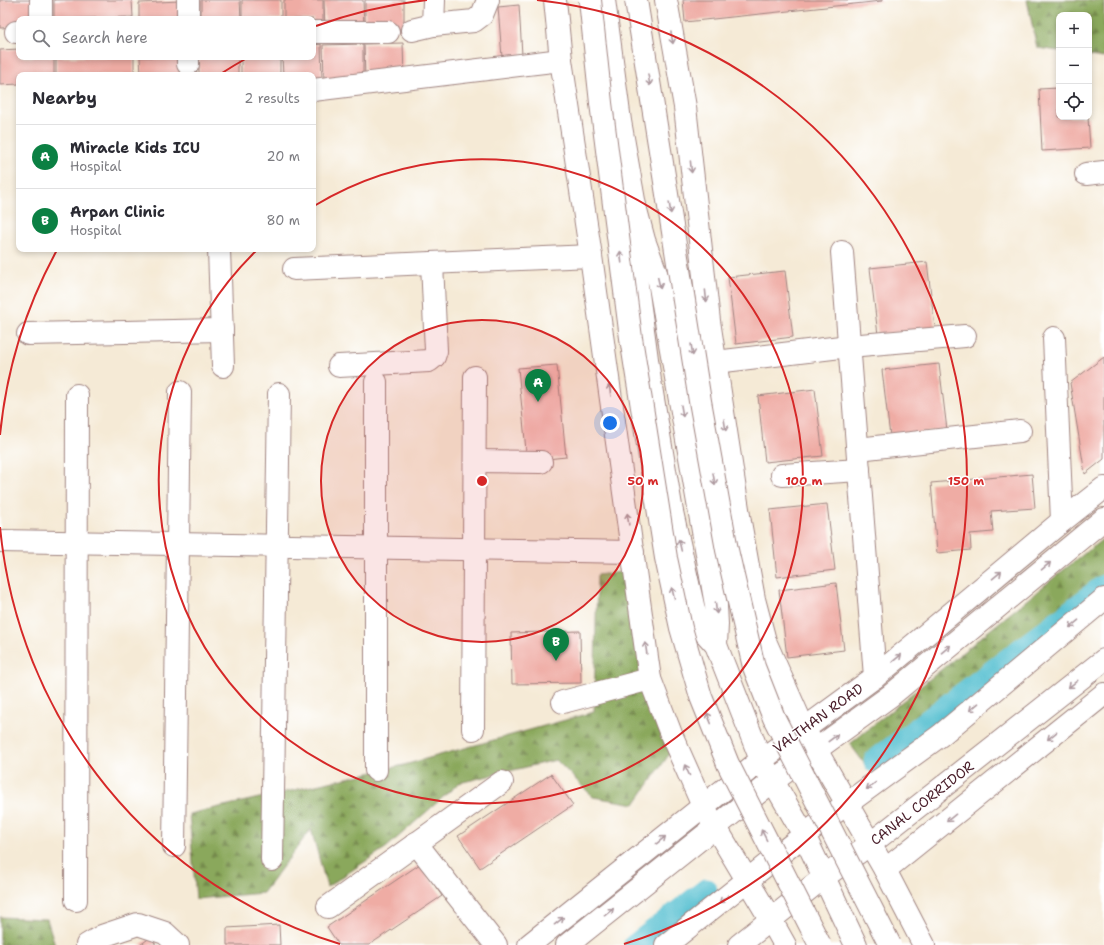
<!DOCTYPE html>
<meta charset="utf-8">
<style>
body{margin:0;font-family:"Shantell Sans",sans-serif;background:#f7f7f7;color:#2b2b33}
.controls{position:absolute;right:12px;top:12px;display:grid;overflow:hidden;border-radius:8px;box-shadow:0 2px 6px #0003}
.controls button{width:36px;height:36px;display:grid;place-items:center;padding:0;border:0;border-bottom:1px solid #e1e1e2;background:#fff;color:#2b2b33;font:20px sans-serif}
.you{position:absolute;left:610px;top:423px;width:14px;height:14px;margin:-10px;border:3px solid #fff;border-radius:50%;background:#1a73e8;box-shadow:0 0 0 6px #1a73e833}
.badge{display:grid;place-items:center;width:26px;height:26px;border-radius:50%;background:#0b8043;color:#fff;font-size:13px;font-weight:700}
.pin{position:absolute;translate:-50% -33px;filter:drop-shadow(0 1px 2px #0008)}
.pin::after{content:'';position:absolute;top:21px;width:14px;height:12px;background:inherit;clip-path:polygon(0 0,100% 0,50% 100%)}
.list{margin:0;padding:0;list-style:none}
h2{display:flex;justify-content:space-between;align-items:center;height:52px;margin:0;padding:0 16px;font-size:17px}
h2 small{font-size:13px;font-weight:400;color:#7c7c81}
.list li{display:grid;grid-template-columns:26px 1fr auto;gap:12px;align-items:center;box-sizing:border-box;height:64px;padding:0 16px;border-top:1px solid #e1e1e2}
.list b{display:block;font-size:15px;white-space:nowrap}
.list p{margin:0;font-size:13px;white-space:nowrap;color:#7c7c81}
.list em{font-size:13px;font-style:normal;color:#7c7c81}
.icon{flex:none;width:22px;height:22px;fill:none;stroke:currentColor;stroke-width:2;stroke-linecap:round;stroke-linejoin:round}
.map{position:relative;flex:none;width:1104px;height:945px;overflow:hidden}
.search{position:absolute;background:#fff;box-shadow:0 2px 6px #0003;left:16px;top:16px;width:300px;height:44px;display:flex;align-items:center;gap:10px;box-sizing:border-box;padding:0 14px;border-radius:8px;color:#7c7c81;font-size:15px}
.panel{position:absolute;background:#fff;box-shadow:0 2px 6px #0003;left:16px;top:72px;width:300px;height:180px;border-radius:8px}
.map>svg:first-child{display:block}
.forest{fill:url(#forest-firs);stroke:#6a6443}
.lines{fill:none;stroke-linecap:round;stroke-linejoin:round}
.canal{stroke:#55bfd0;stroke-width:23}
.building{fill:#efaca4}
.minor-casing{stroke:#a08480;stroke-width:24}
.major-casing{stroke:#a08480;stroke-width:24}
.minor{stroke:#fff;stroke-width:22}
.major{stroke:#fff;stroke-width:22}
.major-bridge-casing{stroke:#a08480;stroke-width:24;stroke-linecap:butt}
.major-bridge{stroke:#fff;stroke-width:22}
.oneway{stroke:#ae9aa0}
.ring{fill:none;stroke:#d62828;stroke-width:2}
.labels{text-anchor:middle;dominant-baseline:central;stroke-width:3;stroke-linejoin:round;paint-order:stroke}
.street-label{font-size:14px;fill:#4a1f2b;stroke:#fff}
.centre{fill:#d62828;stroke:#fff;stroke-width:2}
.ring-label{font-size:12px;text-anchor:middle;font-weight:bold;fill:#d62828;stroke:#fff;stroke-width:3;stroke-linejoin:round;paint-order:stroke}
</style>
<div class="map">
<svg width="1104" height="945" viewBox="0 0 1104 945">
<defs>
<pattern id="forest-firs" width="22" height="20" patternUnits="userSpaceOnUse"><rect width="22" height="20" fill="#8aa85b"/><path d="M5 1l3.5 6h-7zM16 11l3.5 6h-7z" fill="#73884b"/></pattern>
</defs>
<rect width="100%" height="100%" fill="#fff"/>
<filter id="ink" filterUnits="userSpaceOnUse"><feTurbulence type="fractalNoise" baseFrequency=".025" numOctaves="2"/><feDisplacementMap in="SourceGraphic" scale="8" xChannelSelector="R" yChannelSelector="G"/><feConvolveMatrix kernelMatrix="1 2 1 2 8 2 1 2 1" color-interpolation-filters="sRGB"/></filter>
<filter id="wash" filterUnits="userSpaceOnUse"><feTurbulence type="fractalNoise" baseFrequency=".012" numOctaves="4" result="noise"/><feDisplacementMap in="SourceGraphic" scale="16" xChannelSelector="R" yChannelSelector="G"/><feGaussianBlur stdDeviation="0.9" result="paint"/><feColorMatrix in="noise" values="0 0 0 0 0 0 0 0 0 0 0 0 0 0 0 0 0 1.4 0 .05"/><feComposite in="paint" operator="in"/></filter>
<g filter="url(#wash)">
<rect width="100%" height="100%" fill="#f5ead6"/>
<g class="forest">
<polygon points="1027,0 1104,0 1104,58 1089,56 1089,15 1059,15 1059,51 1037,48"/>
<polygon points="1104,538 1104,574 983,672 872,774 850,744 1056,576"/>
<polygon points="629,571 643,696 670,753 635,804 593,797 556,760 459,783 387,847 327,887 311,829 263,893 196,899 189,814 404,765 594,712 597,575"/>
<polygon points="0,917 47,919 55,945 0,945"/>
</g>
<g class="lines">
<g class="canal">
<polyline points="875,761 1104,586"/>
<polyline points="635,945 706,890"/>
</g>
</g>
<g id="blocks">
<g class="building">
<polygon points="0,0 35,0 36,19 19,19 19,27 0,28"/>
<polygon points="54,0 132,0 133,17 54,19"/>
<polygon points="201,0 240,0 241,19 201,19"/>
<rect x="242" y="0" width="39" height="19"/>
<polygon points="284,0 323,0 323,29 313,29 313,19 284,19"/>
<polygon points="324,0 363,0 364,30 325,31"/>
<rect x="365" y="0" width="39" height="29"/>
<polygon points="683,0 882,0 882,1 685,22"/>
<polygon points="179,1 180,19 139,19 139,3"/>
<polygon points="519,5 522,55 502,57 498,7"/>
<polygon points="403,43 404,78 365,79 364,44"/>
<polygon points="321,44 322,80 313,80 313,75 283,75 282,57 313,57 313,45"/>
<polygon points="363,44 363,80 324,80 323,45"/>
<polygon points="19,49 19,57 54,57 54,75 19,75 19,84 0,85 0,50"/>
<rect x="56" y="57" width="78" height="18"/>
<polygon points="140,57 180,57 181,75 141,75"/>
<rect x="199" y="57" width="39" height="18"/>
<rect x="241" y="57" width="39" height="18"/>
<polygon points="1059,88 1059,117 1088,117 1090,148 1042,151 1039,89"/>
<polygon points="927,262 935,328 878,335 870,268"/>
<polygon points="785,271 793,337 736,344 728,277"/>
<polygon points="1104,357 1104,459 1085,474 1070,383"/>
<polygon points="939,364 947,430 890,436 882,370"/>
<polygon points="557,365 566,457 527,461 518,368"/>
<polygon points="815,389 823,456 765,462 758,396"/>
<polygon points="1032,474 1035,508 991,511 993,532 970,534 971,550 937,553 931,483"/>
<polygon points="827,504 835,570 777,577 770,510"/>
<polygon points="836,583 844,650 787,657 779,590"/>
<polygon points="580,631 581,683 512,684 511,633"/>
<polygon points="551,774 573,805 480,868 458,836"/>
<polygon points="420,864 442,896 369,945 339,945 327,927"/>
<polygon points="279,925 280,945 227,945 227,928"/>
<polygon points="151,937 156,945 140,945"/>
</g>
</g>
</g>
<g filter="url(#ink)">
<use href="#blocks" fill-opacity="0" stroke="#a08480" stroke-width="1"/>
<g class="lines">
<g class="minor-casing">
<g id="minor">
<polyline points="41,0 41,19"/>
<polyline points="604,0 620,121 635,206 644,240 659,281 716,605 717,624 716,645"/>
<polyline points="188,19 188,0"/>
<polyline points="433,25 434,0"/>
<polyline points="412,30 433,25 474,21 482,15 488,0"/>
<polyline points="16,32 19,32"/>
<polyline points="313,32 388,32"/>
<polyline points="188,57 188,64"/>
<polyline points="313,90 561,60"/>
<polyline points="1086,174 1104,172"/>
<polyline points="635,206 637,286 650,381 672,512 694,610 700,627 716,645 761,760 804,835 856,945"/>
<polyline points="219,249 223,366"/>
<polyline points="842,252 875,677"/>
<polyline points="294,269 591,256"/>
<polyline points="28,334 222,330"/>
<polyline points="1054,338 1062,521"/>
<polyline points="716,362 849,346 965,336"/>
<polyline points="339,366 429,361 434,357 436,351 432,263"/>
<polyline points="858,449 1020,431"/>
<polyline points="475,461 541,462"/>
<polyline points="782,475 859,470"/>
<polyline points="0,541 633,552"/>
<polyline points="563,702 650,679"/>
<polyline points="473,729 475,377"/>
<polyline points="376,770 376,382"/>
<polyline points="416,843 496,945"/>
<polyline points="174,846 180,392"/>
<polyline points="272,860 279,394"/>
<polyline points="885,870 1104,694"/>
<polyline points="76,900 77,395"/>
<polyline points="328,907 502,782"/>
<polyline points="87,945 102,936 138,924 165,933 178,945"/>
<polyline points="567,945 773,781 890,696 1104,519"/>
<polyline points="666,945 804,835 941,735 1104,599"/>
</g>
</g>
<g class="major-casing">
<g id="major">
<polyline points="555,0 561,60 591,256 650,679 671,734 703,806 771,920 785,945"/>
<polyline points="666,0 685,107 709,321 740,522 754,599 765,641 804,729 885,870 924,945"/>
<polyline points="529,945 761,760 804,729 875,677 1062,521 1104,488"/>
<polyline points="739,945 824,877 869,845 1104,660"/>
</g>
</g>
<use href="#minor" class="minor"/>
<use href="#major" class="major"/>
<g class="major-bridge-casing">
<g id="major-bridge">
<polyline points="590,0 601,103 631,338 666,558 681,628 701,697 728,764 820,945"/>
<polyline points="636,0 700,401 727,550 754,667 774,718 890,945"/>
</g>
</g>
<use href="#major-bridge" class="major-bridge"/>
</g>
<defs><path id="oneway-shaft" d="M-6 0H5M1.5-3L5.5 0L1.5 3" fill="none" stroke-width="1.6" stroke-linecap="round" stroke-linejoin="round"/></defs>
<g class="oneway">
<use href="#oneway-shaft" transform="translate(672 38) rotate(80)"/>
<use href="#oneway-shaft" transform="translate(649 80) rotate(80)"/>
<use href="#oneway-shaft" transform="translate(691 167) rotate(84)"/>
<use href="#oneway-shaft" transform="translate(670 208) rotate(81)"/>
<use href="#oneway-shaft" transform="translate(621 257) rotate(-97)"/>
<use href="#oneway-shaft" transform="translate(659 283) rotate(77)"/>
<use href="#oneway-shaft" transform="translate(706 296) rotate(84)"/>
<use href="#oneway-shaft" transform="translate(692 350) rotate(81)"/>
<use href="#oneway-shaft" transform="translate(610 390) rotate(-98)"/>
<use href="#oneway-shaft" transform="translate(682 411) rotate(80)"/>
<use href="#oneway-shaft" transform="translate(725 425) rotate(81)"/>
<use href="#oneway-shaft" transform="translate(714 479) rotate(80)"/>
<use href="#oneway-shaft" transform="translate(628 519) rotate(-98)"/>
<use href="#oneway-shaft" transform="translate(680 545) rotate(-103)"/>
<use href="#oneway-shaft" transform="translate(1046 566) rotate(-40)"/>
<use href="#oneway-shaft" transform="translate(997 575) rotate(-40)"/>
<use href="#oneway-shaft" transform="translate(673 593) rotate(-103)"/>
<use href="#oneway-shaft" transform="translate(716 608) rotate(84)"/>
<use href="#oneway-shaft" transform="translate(1074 624) rotate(140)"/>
<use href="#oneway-shaft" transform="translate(646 648) rotate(-98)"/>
<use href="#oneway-shaft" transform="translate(946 649) rotate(-40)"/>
<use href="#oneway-shaft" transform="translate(897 658) rotate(-40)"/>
<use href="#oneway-shaft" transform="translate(1073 684) rotate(142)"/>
<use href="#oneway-shaft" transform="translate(974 707) rotate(140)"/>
<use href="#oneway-shaft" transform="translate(709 718) rotate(-112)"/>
<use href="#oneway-shaft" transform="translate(1052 736) rotate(141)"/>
<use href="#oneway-shaft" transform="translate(833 738) rotate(-37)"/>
<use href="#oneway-shaft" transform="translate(687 770) rotate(-115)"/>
<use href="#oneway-shaft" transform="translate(871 786) rotate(144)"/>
<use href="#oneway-shaft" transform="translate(951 818) rotate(141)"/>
<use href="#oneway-shaft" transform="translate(764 835) rotate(-117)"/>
<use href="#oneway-shaft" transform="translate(661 840) rotate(-39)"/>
<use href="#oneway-shaft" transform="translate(724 899) rotate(141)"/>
<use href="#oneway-shaft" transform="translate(609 912) rotate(-39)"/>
<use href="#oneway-shaft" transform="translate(559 921) rotate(-39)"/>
</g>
</g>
<circle cx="482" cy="481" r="161" fill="#d62828" fill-opacity=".12"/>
<g class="ring">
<circle cx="482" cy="481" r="161"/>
<path d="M314 206A322 322 0 1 1 258 249"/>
<path d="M340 944A484 484 0 0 1 0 527M0 435A484 484 0 0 1 57 250M222 73A484 484 0 0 1 247 58M316 26A484 484 0 0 1 427 0M537 0A484 484 0 0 1 624 944"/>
</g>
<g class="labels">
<g class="street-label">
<text transform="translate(818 718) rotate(-36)">VALTHAN ROAD</text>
<text transform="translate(922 803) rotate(-38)">CANAL CORRIDOR</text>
</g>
</g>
<circle cx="482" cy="481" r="6" class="centre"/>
<g class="ring-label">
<text x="643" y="485">50 m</text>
<text x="804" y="485">100 m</text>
<text x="966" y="485">150 m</text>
</g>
</svg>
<div class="controls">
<button>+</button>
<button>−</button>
<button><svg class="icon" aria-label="locate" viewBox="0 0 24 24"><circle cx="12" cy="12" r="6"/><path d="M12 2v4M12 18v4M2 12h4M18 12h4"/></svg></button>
</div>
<div class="you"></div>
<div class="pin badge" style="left:538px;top:402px">A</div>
<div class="pin badge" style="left:556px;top:661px">B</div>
<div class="search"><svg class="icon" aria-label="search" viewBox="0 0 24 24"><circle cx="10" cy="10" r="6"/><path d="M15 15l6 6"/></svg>Search here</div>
<section class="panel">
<h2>Nearby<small>2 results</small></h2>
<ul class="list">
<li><span class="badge">A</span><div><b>Miracle Kids ICU</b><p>Hospital</p></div><em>20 m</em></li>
<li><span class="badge">B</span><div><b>Arpan Clinic</b><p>Hospital</p></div><em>80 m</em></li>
</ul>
</section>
</div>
